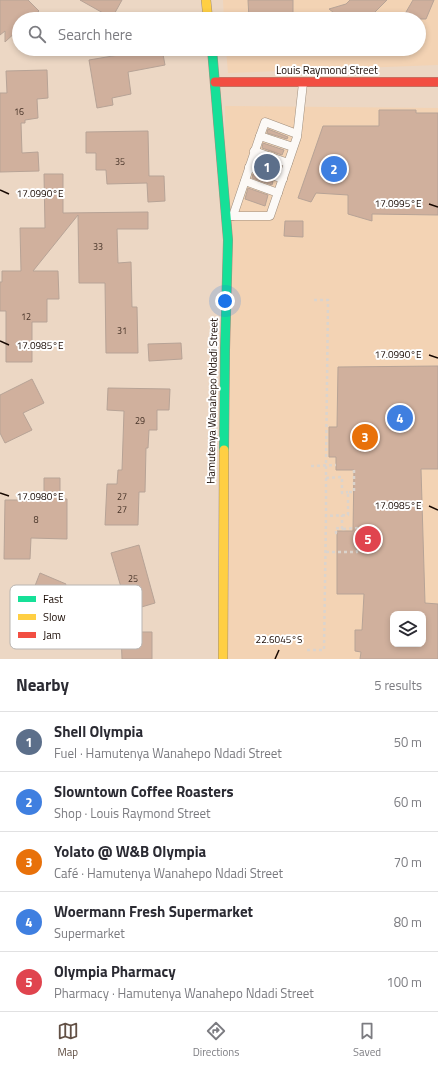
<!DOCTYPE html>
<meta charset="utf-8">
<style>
body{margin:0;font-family:"Titillium Web",sans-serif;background:#f2f2f3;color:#2b2b33}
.controls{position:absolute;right:12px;bottom:12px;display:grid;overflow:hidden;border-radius:8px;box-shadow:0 2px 6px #0003}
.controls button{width:36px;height:36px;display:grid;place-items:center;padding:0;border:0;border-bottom:1px solid #e1e1e2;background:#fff;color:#2b2b33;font:20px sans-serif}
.you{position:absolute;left:225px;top:301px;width:14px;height:14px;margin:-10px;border:3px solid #fff;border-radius:50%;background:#1a73e8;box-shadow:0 0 0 6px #1a73e833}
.badge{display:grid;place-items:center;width:26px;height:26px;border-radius:50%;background:#625045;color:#fff;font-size:13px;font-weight:700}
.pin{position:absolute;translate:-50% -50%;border:2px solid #fff;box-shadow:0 1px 4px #0006}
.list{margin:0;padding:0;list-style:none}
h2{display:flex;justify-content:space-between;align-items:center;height:52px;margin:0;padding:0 16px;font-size:17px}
h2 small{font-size:13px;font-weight:400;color:#7c7c81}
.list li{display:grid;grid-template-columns:26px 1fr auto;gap:12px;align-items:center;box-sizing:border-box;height:60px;padding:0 16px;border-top:1px solid #e1e1e2}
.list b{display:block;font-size:15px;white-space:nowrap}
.list p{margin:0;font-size:13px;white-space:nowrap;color:#7c7c81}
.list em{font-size:13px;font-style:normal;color:#7c7c81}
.icon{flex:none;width:22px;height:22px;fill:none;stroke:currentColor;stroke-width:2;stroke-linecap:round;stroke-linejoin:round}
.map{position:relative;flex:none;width:438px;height:659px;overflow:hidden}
.search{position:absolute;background:#fff;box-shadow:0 2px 6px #0003;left:12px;right:12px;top:12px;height:44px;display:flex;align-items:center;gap:10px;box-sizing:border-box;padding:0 14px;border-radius:22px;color:#7c7c81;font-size:15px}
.sheet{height:352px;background:#fff}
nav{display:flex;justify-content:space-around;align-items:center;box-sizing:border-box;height:56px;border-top:1px solid #e1e1e2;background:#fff;font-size:11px;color:#7c7c81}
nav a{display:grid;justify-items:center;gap:2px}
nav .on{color:#625045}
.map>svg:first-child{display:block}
.built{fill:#f3d3b4;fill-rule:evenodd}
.building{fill:#d0b09d;stroke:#b7a396;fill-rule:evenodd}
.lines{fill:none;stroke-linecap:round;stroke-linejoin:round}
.lane-casing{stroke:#9f8e7d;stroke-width:9}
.fast-casing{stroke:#9f8e7d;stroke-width:10}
.slow-casing{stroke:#9f8e7d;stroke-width:10}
.jam-casing{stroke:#9f8e7d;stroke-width:10}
.path{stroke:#dbd4cd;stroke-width:2.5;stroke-dasharray:3 3;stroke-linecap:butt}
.lane{stroke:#fcf9f6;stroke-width:8}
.fast{stroke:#16e098;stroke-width:9}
.slow{stroke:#ffcf43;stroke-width:9}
.jam{stroke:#f24e42;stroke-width:9}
.ticks{fill:none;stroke:#170800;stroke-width:1.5}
.labels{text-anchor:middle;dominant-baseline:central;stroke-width:4;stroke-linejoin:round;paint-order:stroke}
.number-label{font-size:9px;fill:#453227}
.street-label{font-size:11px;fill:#170800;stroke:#fff}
.key{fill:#fff;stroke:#b9b5b2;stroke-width:1}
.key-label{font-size:11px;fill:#170800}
.ticks-label{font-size:10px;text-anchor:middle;fill:#170800;stroke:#fff;stroke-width:4;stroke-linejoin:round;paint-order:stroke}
</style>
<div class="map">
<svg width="438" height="659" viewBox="0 0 438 659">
<rect width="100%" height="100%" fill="#ecd7c4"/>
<g class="built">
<polygon points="223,0 438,0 438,65 228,73 226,49 419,49 419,19 224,19"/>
<path d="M225 106 438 108V659H228ZM393 614H423V644H393Z"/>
</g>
<g class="building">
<polygon points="0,0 28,0 39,11 30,19 19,19 19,29 5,42 5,31 0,35"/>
<polygon points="80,0 122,0 112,18"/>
<polygon points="248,0 293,0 293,19 249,19"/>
<polygon points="350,0 387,0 368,19 342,19 329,9 346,4"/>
<polygon points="413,0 434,0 426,19 402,19"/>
<polygon points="154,49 162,49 165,65 128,72 131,94 112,98 113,105 97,108 89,60"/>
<polygon points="47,70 48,98 37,99 38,118 25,120 25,123 21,123 22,153 38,152 39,171 0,172 0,93 7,93 6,71"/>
<polygon points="379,110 416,110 416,113 438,113 438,215 372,214 372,221 348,214 348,195 316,193 311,202 298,198 323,126 379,126"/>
<polygon points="268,129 288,137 287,139 267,133"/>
<polygon points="148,131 149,176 164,176 165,201 148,202 147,183 107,184 106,170 96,170 96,153 86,153 86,132"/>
<polygon points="263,143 284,150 282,155 262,148"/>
<polygon points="258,158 279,165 277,171 256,164"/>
<polygon points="44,174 63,174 63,213 148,212 148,229 117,229 118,263 131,262 132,307 137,307 138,353 106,353 105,283 79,283 78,215 33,271 58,271 59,299 47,299 47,322 32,322 32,362 6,362 6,311 0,311 0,282 2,282 2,271 21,271 20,228 45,228"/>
<polygon points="253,174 273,181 272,185 252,178"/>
<polygon points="248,188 268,195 265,206 245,199"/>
<polygon points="285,221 303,221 303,237 284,236"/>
<polygon points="181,343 182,359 149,361 148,344"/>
<path d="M438 366V469H421L425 603 438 604V659H360L361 652 355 651V630H362L364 594H337V531H353L354 470H336V457H329V427H337L338 367ZM393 614H423V644H393Z"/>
<polygon points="32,379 44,403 23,413 32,430 5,443 0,433 0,395"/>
<polygon points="108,388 170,389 169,410 157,410 157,430 149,430 148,448 146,448 145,492 139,492 138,525 105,525 107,484 117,484 118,470 122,470 124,411 107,410"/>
<polygon points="44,478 60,478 60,499 67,499 67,539 31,538 30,559 4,559 5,500 44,500"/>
<polygon points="139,545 155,603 128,611 111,553"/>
<polygon points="40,573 66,584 43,642 17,632"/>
<polygon points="142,632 152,632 152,659 122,659 121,633"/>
</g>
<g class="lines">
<g class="lane-casing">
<g id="lane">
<polyline points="260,136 265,122 297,134"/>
<polyline points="254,151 288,163"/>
<polyline points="249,167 283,179"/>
<polyline points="245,181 278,193"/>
<polyline points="226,216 270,216 297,137 303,83"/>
<polyline points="233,216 260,136 293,147"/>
</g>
</g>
<g class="fast-casing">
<polyline id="fast" points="212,49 228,240 225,350 224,450"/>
</g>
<g class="slow-casing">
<g id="slow">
<polyline points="206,0 208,19"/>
<polyline points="223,659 224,450"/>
</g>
</g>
<g class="jam-casing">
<polyline id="jam" points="215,82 438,82"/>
</g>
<g class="path">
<polyline points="314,300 328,300 326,465 326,516 348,515 348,492 354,492 354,470"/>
<polyline points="311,466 336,465"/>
<polyline points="326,478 342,477 342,493 348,492"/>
<polyline points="337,533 336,533 336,528 342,529 342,515"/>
<polyline points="326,552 357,552 357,528 342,529"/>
<polyline points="307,650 324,650 326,516"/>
</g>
<use href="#lane" class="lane"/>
<use href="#fast" class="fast"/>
<use href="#slow" class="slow"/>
<use href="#jam" class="jam"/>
</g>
<path class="ticks" d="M0 190 9 194M429 204 438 207M0 341 9 345M429 355 438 358M0 493 9 496M429 506 438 510M275 659 279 650"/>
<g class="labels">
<g class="number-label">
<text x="19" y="111">16</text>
<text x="120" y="161">35</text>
<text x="98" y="246">33</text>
<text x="26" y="316">12</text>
<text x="122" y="330">31</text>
<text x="140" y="420">29</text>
<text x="122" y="496">27</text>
<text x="122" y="509">27</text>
<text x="36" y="519">8</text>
<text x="133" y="578">25</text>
</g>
<g class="street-label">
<text x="327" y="70">Louis Raymond Street</text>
<text transform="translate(212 401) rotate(-89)">Hamutenya Wanahepo Ndadi Street</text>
</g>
</g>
<rect x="10" y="585" width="132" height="64" rx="6" class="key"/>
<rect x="18" y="596" width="18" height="6" fill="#16e098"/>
<rect x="18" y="614" width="18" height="6" fill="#ffcf43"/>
<rect x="18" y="632" width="18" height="6" fill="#f24e42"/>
<g class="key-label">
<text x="43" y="603">Fast</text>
<text x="43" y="621">Slow</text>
<text x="43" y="639">Jam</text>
</g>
<g class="ticks-label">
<text x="40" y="197">17.0990°E</text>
<text x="398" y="207">17.0995°E</text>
<text x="40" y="349">17.0985°E</text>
<text x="398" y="358">17.0990°E</text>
<text x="40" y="500">17.0980°E</text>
<text x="398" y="509">17.0985°E</text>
<text x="279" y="643">22.6045°S</text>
</g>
</svg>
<div class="controls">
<button><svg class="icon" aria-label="layers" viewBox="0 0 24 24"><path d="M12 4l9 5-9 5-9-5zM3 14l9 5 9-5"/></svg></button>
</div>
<div class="you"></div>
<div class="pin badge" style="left:267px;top:167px;background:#5c6f8a">1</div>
<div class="pin badge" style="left:334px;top:169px;background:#3f7fe0">2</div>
<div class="pin badge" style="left:365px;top:437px;background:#e8710a">3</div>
<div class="pin badge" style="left:400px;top:418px;background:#3f7fe0">4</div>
<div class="pin badge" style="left:368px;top:539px;background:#e0444e">5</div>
<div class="search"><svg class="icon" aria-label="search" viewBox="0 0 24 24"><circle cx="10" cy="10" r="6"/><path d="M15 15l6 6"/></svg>Search here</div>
</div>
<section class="sheet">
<h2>Nearby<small>5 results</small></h2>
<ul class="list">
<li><span class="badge" style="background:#5c6f8a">1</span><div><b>Shell Olympia</b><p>Fuel · Hamutenya Wanahepo Ndadi Street</p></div><em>50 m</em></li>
<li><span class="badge" style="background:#3f7fe0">2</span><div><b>Slowntown Coffee Roasters</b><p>Shop · Louis Raymond Street</p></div><em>60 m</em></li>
<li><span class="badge" style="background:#e8710a">3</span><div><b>Yolato @ W&amp;B Olympia</b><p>Café · Hamutenya Wanahepo Ndadi Street</p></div><em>70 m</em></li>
<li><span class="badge" style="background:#3f7fe0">4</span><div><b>Woermann Fresh Supermarket</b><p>Supermarket</p></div><em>80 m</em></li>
<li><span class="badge" style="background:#e0444e">5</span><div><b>Olympia Pharmacy</b><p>Pharmacy · Hamutenya Wanahepo Ndadi Street</p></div><em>100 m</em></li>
</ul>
</section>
<nav>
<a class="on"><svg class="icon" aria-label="map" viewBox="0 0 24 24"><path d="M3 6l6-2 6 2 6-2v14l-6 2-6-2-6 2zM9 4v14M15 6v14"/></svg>Map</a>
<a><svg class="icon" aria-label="directions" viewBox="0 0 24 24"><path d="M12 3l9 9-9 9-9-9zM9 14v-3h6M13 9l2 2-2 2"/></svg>Directions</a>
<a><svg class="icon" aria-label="saved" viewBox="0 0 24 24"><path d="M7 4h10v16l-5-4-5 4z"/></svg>Saved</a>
</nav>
